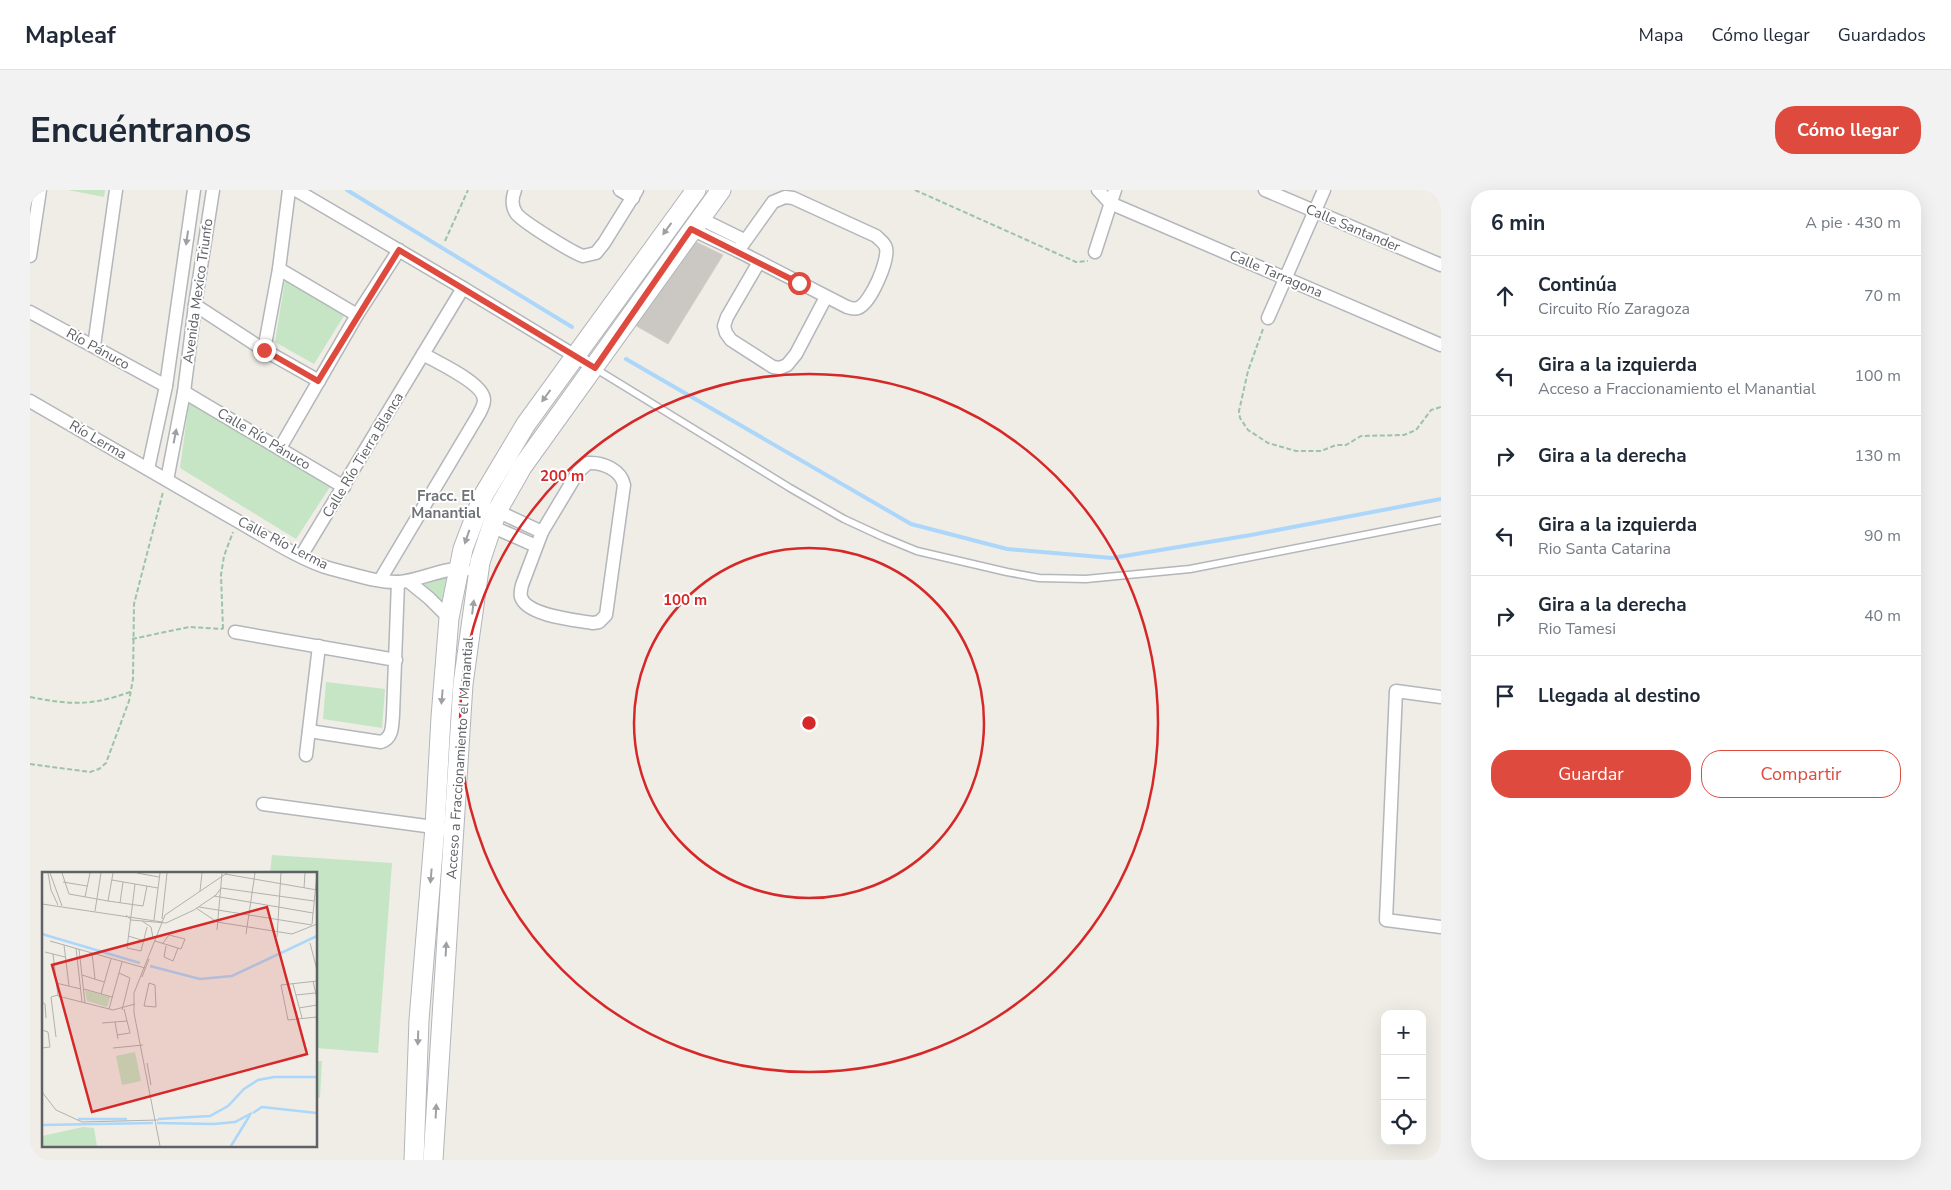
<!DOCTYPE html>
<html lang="es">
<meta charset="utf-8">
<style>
body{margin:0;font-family:"Nunito Sans",sans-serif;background:#f2f2f3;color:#1f2937}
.controls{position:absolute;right:15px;bottom:15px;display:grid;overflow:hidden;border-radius:10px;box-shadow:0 5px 20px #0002}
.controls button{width:45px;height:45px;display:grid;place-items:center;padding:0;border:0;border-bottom:1px solid #e0e1e3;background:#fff;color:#1f2937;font:25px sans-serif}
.stop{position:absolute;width:15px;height:15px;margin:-11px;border:4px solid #de4a3d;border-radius:50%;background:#fff}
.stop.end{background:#de4a3d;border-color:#fff;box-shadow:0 1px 5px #0008}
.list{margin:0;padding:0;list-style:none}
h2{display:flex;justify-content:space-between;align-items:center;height:65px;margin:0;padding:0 20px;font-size:21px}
h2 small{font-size:16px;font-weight:400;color:#747a83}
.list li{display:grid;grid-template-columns:32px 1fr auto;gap:15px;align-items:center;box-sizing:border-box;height:80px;padding:0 20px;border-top:1px solid #e0e1e3}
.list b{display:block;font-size:19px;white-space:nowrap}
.list p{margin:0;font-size:16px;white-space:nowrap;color:#747a83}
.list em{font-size:16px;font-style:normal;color:#747a83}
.actions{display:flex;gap:10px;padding:15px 20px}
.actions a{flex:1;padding:11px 0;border:1px solid #de4a3d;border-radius:20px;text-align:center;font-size:18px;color:#de4a3d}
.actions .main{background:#de4a3d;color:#fff}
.icon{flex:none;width:28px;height:28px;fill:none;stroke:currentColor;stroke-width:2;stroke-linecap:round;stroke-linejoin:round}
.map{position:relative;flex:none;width:1411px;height:970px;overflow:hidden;border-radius:20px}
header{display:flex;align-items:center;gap:30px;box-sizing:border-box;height:70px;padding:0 25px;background:#fff;border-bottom:1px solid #e0e1e3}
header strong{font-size:24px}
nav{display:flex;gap:28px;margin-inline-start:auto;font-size:18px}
.intro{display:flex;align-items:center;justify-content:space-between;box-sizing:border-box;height:120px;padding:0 30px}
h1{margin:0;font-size:35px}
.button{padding:12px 22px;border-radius:20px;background:#de4a3d;color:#fff;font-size:18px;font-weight:700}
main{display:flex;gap:30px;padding:0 30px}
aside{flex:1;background:#fff;border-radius:20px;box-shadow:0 5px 20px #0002}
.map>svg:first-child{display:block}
.green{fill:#c5e5c5}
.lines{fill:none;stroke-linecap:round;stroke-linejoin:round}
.stream{stroke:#acd7fa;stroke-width:4}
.building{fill:#cbc8c3;stroke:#d3cfc5}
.service-casing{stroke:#b3b6ba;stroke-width:9}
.minor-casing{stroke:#b3b6ba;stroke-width:15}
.secondary-casing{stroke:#b2b5ba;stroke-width:21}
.path{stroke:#9dc3a7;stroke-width:2;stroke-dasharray:5 2.5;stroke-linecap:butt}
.service{stroke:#fff;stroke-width:6}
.minor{stroke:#fff;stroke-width:12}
.secondary{stroke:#fff;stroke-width:19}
.oneway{fill:#9ea0a3}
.route{stroke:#de4a3d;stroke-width:6}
.ring{fill:none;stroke:#d62828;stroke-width:2.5}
.labels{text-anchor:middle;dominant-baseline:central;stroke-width:4;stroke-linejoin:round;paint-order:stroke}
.street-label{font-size:14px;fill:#5e6165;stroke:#fff}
.neighbourhood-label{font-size:15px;font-weight:bold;fill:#6f7377;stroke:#fff}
.inset-river{fill:none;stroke:#acd7fa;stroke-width:2.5}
.inset-road{fill:none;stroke:#b1b1ae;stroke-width:1}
.view{fill:#d62828;fill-opacity:0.15;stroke:#d62828;stroke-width:2.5}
.inset-edge{fill:none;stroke:#5e6165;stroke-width:2.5}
.centre{fill:#d62828;stroke:#fff;stroke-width:2.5}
.ring-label{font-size:15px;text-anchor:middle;font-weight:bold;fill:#d62828;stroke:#fff;stroke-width:4;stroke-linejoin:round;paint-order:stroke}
</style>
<header>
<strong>Mapleaf</strong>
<nav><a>Mapa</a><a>Cómo llegar</a><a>Guardados</a></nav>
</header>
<div class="intro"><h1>Encuéntranos</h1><a class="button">Cómo llegar</a></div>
<main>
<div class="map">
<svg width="1411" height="970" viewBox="0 0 1411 970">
<rect width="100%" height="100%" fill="#efede6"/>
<g class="green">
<polygon points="38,0 75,0 74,7"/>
<polygon points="255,90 315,124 284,174 245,152"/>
<polygon points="159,213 300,297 266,349 150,278"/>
<polygon points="418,385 413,413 390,393 405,391"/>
<polygon points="296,492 355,499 352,538 293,529"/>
<polygon points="242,665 362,673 348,863 286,858 286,684 240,684"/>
<polygon points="286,871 292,871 290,908 286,907"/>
</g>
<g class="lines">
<g class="stream">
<polyline points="317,0 542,137"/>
<polyline points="596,169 881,334 977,359 1082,368 1221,345 1411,309"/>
</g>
</g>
<polygon class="building" points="660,49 693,65 638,154 603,134"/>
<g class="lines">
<g class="service-casing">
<polyline id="service" points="566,179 760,298 814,329 853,347 887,361 977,382 1009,388 1056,389 1160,379 1411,330"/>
</g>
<g class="minor-casing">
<g id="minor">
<polyline points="266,0 433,98 565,178"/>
<path d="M485 0C482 8 481 15 486 23 491 31 543 63 553 66L566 63 574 53 607 0"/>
<polyline points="590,0 603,8"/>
<polyline points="1068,0 1080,13 1411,155"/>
<polyline points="1235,0 1411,75"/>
<path d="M755 7 763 8 846 46C850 50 855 53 856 58 859 70 841 113 828 118 825 119 820 118 817 117L708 61 743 12Z"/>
<polyline points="669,28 714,50"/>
<polyline points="661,39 708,61"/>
<polyline points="1065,62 1085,0"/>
<polyline points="0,66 10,0"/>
<polyline points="729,72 697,127 694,136 696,143 701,150 743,177 750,178 757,175 766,164 796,107"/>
<polyline points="249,79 327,125"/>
<polyline points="165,115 234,160 289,191"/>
<polyline points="0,122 136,196"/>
<polyline points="1238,128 1294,0"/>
<polyline points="64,156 86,0"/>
<polyline points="234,160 249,79 259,0"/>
<polyline points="154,202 314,297"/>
<path d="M0 211C66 249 131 287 197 325 226 341 271 371 302 379 323 384 347 393 369 392 388 391 420 375 435 380"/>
<polyline points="250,258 327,125 369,60"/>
<path d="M558 273C573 272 591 280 594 295L576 425 569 432 563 433C546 430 497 426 491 407 490 403 491 399 492 395L512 342 548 282Z"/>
<polyline points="118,279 136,196 164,0"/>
<polyline points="137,290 154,202 165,115 183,0"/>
<polyline points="467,321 512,342"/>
<polyline points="461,336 506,356"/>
<polyline points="271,366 433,98"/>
<path d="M350 390 449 224C451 220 454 215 454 210 454 193 408 173 393 164"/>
<polyline points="378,391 399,408 419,428"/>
<polyline points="205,442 366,470"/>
<polyline points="1411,507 1366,501 1356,730 1411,737"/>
<path d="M279 541 351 552C363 548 362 536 363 525L368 392"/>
<polyline points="276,565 289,456"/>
<polyline points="233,614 411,638"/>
</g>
</g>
<g class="secondary-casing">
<g id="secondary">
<polyline points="384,970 389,830 405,637 411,527 419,428 433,359 453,306 496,234 666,0"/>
<polyline points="403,970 433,494 450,372 467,321 492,277 691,0"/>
</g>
</g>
<g class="path">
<polyline points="885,0 1046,72 1058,71"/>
<polyline points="415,51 438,0"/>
<polyline points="1233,139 1218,181 1209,221 1210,228 1218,240 1238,253 1266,261 1291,261 1306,255 1316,255 1331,246 1374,245 1386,240 1401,220 1411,217"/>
<polyline points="193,439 191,385 194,366 203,342"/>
<polyline points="102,449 159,437 193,439"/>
<path d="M0 507C41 515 61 516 100 502"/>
<polyline points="0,574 60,582 69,579 76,573 99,511 103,489 104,414 133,302"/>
</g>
<use href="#service" class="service"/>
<use href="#minor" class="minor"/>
<use href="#secondary" class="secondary"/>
</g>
<defs><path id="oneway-solid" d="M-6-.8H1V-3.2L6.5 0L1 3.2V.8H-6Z" transform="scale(1.25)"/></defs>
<g class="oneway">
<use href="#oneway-solid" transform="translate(637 39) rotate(126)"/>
<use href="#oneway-solid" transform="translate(157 48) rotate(98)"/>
<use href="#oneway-solid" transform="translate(516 206) rotate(126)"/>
<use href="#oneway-solid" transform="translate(145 246) rotate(-79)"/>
<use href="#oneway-solid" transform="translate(437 347) rotate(109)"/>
<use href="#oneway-solid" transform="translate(443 417) rotate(-83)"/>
<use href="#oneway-solid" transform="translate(412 507) rotate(95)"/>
<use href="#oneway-solid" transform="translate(401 686) rotate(95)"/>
<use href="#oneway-solid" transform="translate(416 759) rotate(-87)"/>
<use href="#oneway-solid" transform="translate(388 848) rotate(92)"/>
<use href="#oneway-solid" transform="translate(406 921) rotate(-87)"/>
</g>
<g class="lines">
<polyline class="route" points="234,160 288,191 369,60 565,178 661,39 769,93"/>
</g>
<g class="ring">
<circle cx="779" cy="533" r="175"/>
<circle cx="779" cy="533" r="349"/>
</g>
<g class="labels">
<g class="street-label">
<text transform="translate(1323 38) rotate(23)">Calle Santander</text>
<text transform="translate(1246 84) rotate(23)">Calle Tarragona</text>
<text transform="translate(168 101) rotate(-82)">Avenida Mexico Triunfo</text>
<text transform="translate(68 159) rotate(29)">Río Pánuco</text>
<text transform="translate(234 249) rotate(31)">Calle Río Pánuco</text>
<text transform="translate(68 250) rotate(30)">Río Lerma</text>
<text transform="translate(333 265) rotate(-59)">Calle Río Tierra Blanca</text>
<text transform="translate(253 353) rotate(27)">Calle Río Lerma</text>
<text transform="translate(430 568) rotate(-86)">Acceso a Fraccionamiento el Manantial</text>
</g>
<g class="neighbourhood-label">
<text x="416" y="306">Fracc. El<tspan x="416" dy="17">Manantial</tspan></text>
</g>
</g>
<g transform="translate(12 682)">
<rect width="275" height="275" fill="#efede6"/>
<path d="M43 118 68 125 65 135 45 129ZM93 180 99 209 80 213 74 184ZM41 255 52 256 55 274H0V264Z" fill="#c5e5c5"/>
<path class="inset-river" d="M0 62 98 91M108 94 158 107 190 104 275 64M211 241 220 235 275 241M36 247H85M116 247 168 244 186 234 202 217 216 208 232 205H275M115 251 172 252 193 250 210 241M0 253 111 251M189 274 208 243"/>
<path class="inset-road" d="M6 1 9 18 16 33M8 1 20 34M20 1 27 22 66 29 101 34 105 14M95 1 117 5M183 2 275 18M70 8 116 16M21 10 45 14M93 12 85 76 99 79 105 55M262 16 263 1M158 19 160 1M172 24 271 41M43 25 48 1M66 29 71 1M78 31 81 10M0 32 120 50M157 35 270 53M154 36 175 50 250 62 275 52M53 39 59 1M84 43 89 48 124 51 152 38 174 23 179 16 272 29M120 47 125 1M112 48 118 1M100 49 109 55 111 66M270 52 275 1M175 58 180 1M204 62 213 1M86 64 103 69M235 65 239 1M8 69 103 96M113 69 139 77 143 67 127 63 121 71M268 71 275 98M22 73 27 114M124 74 122 85 131 89 136 76M34 76 40 130M37 77 43 131M3 80 23 85M50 81 53 107M11 82 16 124 71 138 93 132M77 101 88 106 80 138M40 103 62 110M100 105 107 87M271 109 275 127M275 109 239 113 246 148 275 145M14 111 39 117M107 111 113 113 114 135 102 134ZM251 112 260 146M42 117 70 125M59 122 69 87M254 123 273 121M0 130 3 132 4 146M257 136 275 133M67 137 80 90M73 150 76 167M60 151 85 149M0 158 6 160 8 175 0 176M75 163 88 161 82 137M14 165 9 125 16 123M71 176 101 173M105 191 109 213M0 220 14 238 40 250 116 248M118 274 92 141V121L123 43 185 1"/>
<path class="view" d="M225 35 265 182 50 240 10 93Z"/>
<rect width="275" height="275" class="inset-edge"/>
</g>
<circle cx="779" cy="533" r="8" class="centre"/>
<g class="ring-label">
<text x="532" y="291">200 m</text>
<text x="655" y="415">100 m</text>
</g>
</svg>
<div class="controls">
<button>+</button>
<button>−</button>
<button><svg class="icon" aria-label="locate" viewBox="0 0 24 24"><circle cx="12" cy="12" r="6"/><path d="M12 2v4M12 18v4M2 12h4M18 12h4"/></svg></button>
</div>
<div class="stop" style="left:769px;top:93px"></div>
<div class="stop end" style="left:234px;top:160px"></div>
</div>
<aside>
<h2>6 min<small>A pie · 430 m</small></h2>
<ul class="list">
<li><svg class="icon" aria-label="ahead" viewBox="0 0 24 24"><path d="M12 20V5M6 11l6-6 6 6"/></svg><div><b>Continúa</b><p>Circuito Río Zaragoza</p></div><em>70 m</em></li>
<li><svg class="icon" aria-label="left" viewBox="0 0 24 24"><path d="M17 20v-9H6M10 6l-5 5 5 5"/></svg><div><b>Gira a la izquierda</b><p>Acceso a Fraccionamiento el Manantial</p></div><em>100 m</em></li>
<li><svg class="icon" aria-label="right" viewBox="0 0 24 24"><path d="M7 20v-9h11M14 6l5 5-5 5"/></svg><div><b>Gira a la derecha</b></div><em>130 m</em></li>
<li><svg class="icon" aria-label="left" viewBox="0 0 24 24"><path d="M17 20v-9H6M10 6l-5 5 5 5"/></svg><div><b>Gira a la izquierda</b><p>Rio Santa Catarina</p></div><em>90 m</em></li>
<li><svg class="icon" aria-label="right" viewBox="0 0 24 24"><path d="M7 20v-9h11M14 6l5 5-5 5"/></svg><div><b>Gira a la derecha</b><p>Rio Tamesi</p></div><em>40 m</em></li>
<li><svg class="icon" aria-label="arrive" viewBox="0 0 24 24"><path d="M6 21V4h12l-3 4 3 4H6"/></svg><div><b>Llegada al destino</b></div></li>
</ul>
<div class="actions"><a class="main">Guardar</a><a>Compartir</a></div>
</aside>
</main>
